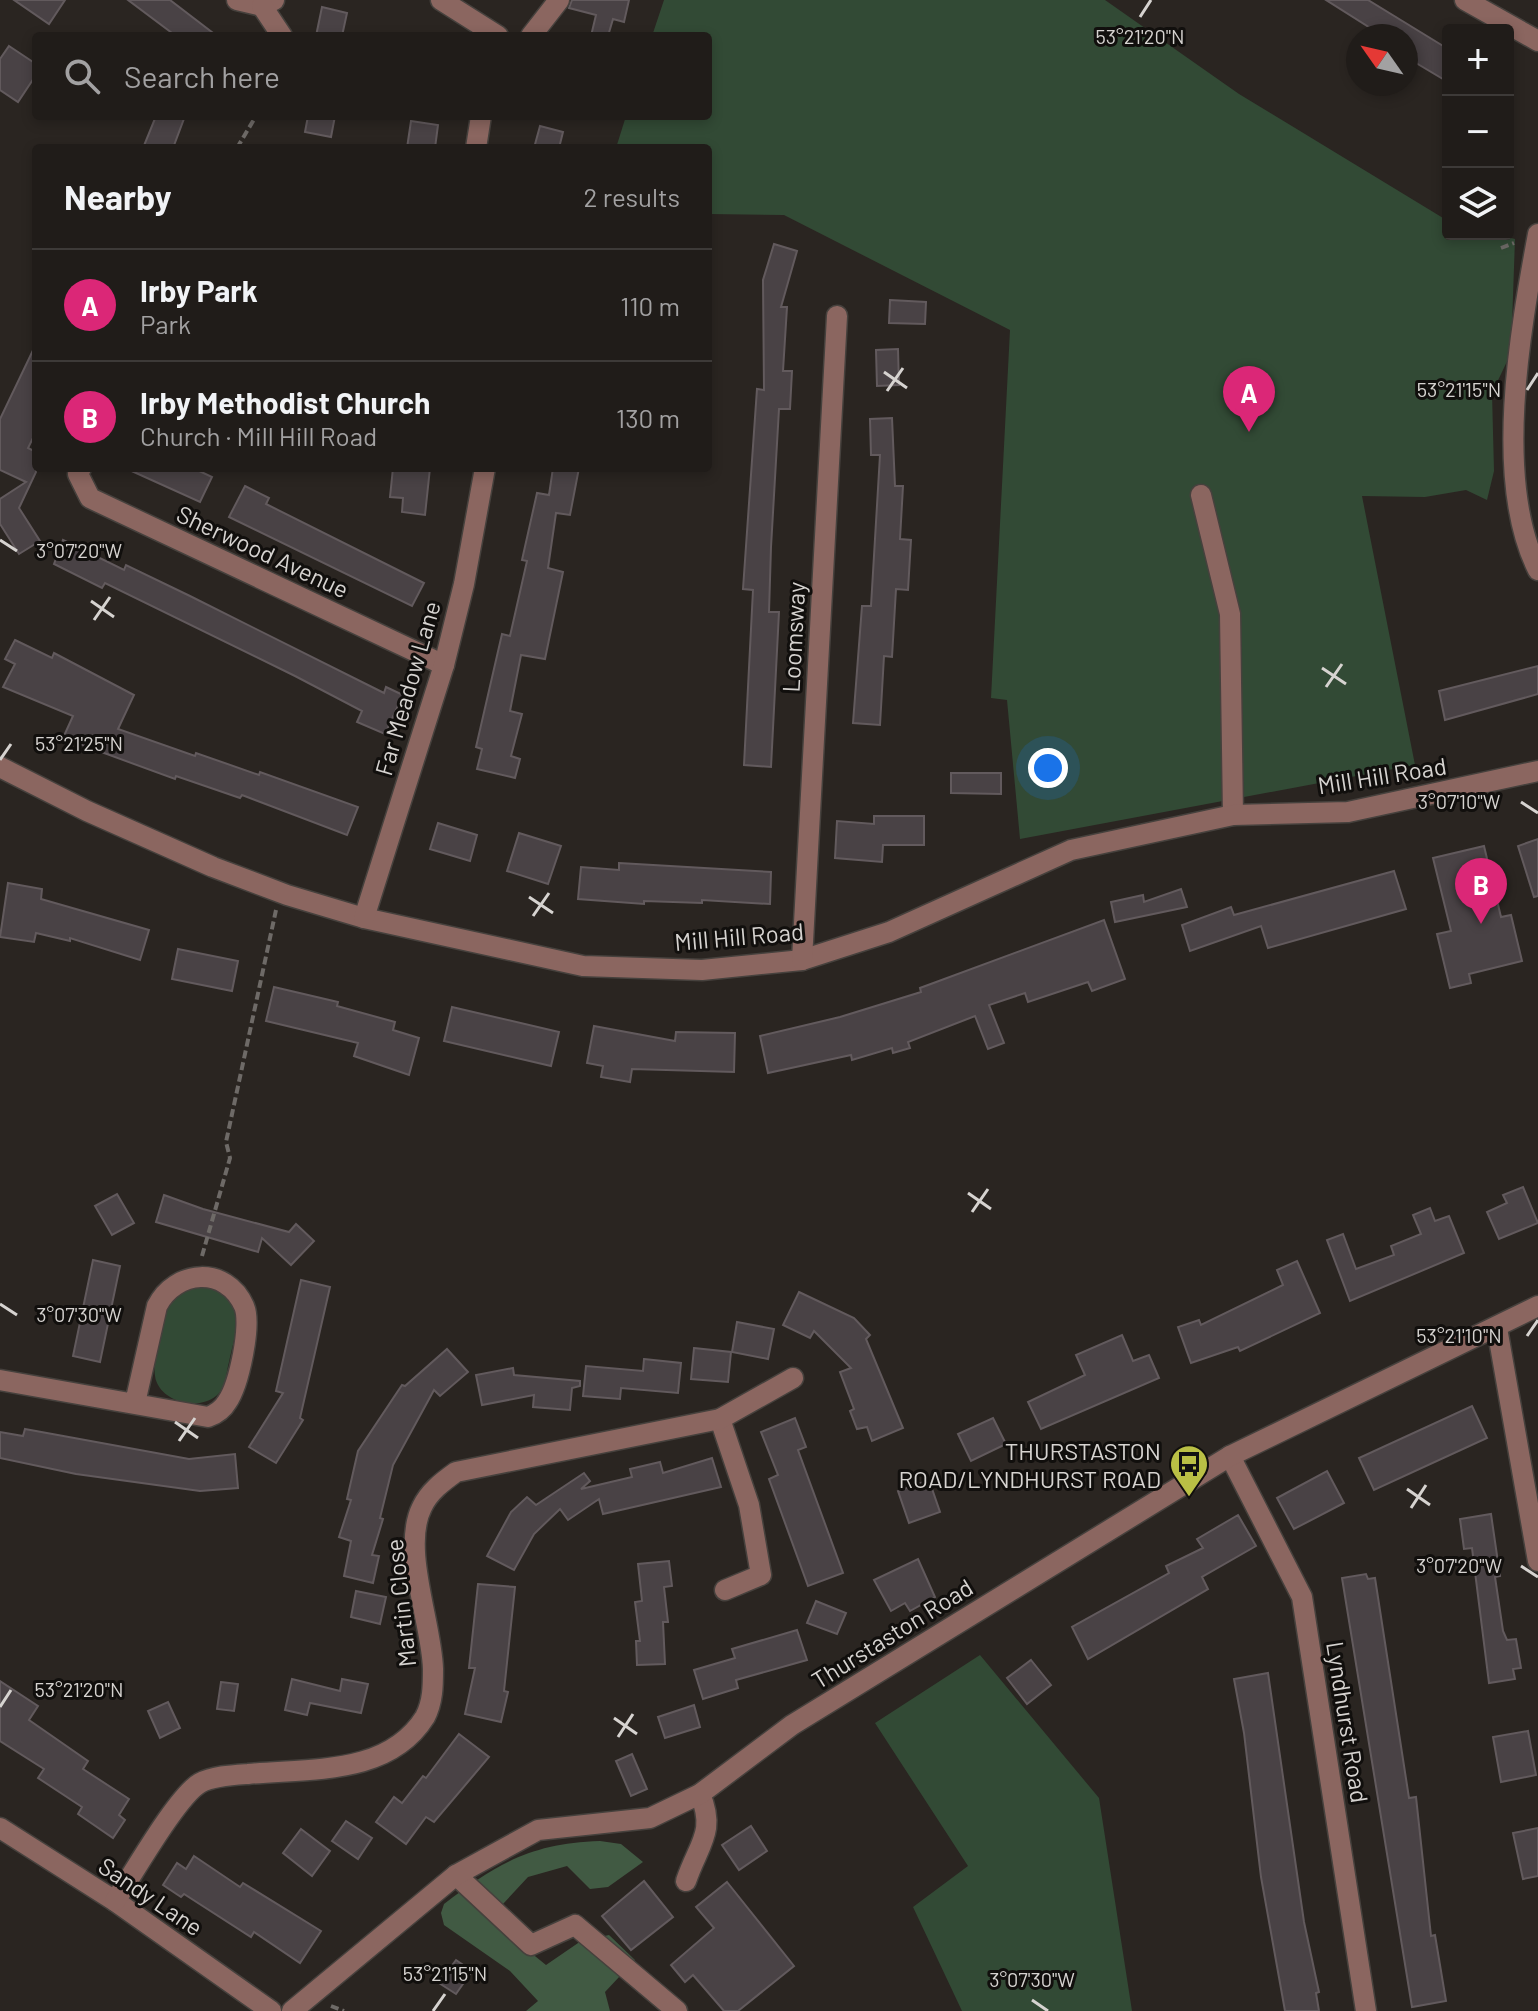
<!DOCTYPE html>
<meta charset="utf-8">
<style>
body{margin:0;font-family:Barlow,sans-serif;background:#282522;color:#f1f3f6}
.controls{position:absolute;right:24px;top:24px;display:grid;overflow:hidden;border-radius:8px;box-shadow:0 4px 12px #0003}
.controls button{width:72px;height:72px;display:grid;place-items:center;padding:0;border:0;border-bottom:2px solid #3d3a38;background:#201c19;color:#f1f3f6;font:40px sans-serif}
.compass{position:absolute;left:1346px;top:24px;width:72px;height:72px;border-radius:50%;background:#201c19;box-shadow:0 4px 12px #0003;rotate:304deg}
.you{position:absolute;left:1048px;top:768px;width:28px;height:28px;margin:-20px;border:6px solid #fff;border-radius:50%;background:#1a73e8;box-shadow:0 0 0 12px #1a73e833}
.badge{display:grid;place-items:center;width:52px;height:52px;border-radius:50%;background:#db2777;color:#fff;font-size:26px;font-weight:700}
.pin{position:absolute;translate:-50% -66px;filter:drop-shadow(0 2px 4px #0008)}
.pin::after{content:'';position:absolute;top:42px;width:28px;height:24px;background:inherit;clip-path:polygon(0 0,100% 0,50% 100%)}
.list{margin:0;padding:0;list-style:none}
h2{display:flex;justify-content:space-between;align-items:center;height:104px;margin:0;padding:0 32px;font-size:34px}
h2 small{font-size:26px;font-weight:400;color:#a2a1a2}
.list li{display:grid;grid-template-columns:52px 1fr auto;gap:24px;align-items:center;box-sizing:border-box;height:112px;padding:0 32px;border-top:2px solid #3d3a38}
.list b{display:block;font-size:30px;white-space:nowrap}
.list p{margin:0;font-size:26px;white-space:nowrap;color:#a2a1a2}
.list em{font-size:26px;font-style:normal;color:#a2a1a2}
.icon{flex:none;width:44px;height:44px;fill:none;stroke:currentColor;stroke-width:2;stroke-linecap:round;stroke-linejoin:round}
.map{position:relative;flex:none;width:1538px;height:2011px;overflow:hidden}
.search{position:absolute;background:#201c19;box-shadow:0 4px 12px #0003;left:32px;top:32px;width:680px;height:88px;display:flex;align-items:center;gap:20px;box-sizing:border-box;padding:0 28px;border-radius:8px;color:#a2a1a2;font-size:30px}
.panel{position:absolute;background:#201c19;box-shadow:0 4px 12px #0003;left:32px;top:144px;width:680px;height:328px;border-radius:8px}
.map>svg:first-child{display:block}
.green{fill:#324a35}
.forest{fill:#415a43}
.building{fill:#494245;stroke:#625a5d;stroke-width:2}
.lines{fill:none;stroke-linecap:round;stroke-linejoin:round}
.minor-casing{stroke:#46413d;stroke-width:23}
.path{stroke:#6e6a67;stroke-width:4;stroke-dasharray:8 4;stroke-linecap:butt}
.minor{stroke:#8b6660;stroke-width:20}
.ticks{fill:none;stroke:#d6d3d0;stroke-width:3}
.labels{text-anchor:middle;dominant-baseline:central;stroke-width:6;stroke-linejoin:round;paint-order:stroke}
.street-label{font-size:24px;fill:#d6d3d0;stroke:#110f0d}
.poi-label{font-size:24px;fill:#d6d3d0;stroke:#110f0d;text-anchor:end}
.ticks-label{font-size:20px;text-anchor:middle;fill:#d6d3d0;stroke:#110f0d;stroke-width:6;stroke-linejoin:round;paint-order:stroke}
</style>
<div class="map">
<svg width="1538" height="2011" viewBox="0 0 1538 2011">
<rect width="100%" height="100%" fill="#2a2521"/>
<g class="green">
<polygon points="664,0 1105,0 1239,94 1448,221 1448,234 1496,234 1515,239 1511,353 1492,393 1494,471 1487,500 1466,490 1425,497 1362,496 1415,765 1020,839 1007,700 991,698 1010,330 784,215 708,214 708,148 616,148 626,116 708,116 708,36 652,36"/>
<path d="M205 1285 228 1297C242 1319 234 1339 229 1362 226 1373 226 1389 216 1396 199 1410 166 1403 157 1383 149 1366 162 1308 177 1295 184 1288 196 1286 205 1285Z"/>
<polygon points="980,1655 1099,1798 1132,2011 962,2011 913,1907 968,1866 875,1723"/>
</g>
<path class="forest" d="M600 1841 621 1844 643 1862 608 1887 590 1889 567 1866 528 1877 489 1919 546 1965 581 1941 609 1935 635 1960 605 1992 610 2011H526L538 2001 510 1971 444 1925 441 1913 444 1904C497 1863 533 1843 600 1841Z"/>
<g class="building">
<polygon points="14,0 65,0 49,24"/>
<polygon points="128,0 170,0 217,36 176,36"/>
<polygon points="572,0 629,0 624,22 613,19 608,36 591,36 596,15 569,8"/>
<polygon points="1326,0 1368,0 1448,49 1448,82 1406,57 1406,36 1383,36"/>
<polygon points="322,7 347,13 342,36 316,36"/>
<polygon points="9,46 36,64 36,75 18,102 0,90 0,59"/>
<polygon points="156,116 185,116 173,148 143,148"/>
<polygon points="308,116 335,116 331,137 305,132"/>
<polygon points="411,121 438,125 435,148 407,148"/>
<polygon points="540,126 563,132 559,148 534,148"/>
<polygon points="774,244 797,251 781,307 787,307 783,371 792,371 790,409 779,409 771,547 769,612 779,612 771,767 744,765 753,590 743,589 757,389 764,390 763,280"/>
<polygon points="890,300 926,302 925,324 889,323"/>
<polygon points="36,344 36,432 28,448 36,452 36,472 19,508 40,541 19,554 0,524 0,499 26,482 0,470 0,419"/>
<polygon points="898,349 899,385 877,386 876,350"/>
<polygon points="892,418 895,486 903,486 900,539 911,540 908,590 896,589 892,657 884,656 880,725 853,723 862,606 871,606 880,455 871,455 870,419"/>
<polygon points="125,468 193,468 212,477 200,502"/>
<polygon points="393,468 430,468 425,515 402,512 403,498 390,497"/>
<polygon points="553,468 579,468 570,515 556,513 548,568 563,572 545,659 521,655 510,711 522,714 511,756 520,759 515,778 477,769 482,749 476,747 502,634 510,636 527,561 522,560 537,493 549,495"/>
<polygon points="245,486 269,498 266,504 424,583 412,606 229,517"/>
<polygon points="63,540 124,570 126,565 190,596 384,693 386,687 403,695 385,734 357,722 362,711 295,676 105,583 102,588 54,564"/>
<polygon points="15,640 52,658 54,653 134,695 118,729 195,756 196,753 259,775 260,772 358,807 347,835 242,795 240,798 176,776 175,779 63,738 73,716 3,687 15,664 5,659"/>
<polygon points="1538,666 1538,694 1445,720 1439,691"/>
<polygon points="951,773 1001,773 1001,794 951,793"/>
<polygon points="874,816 924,816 924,845 883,845 882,862 835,858 837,821 874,824"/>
<polygon points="438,823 477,835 470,861 430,849"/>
<polygon points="519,833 561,846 548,884 507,871"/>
<polygon points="1538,839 1538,896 1534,897 1518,846"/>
<polygon points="1484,846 1501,917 1511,915 1522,961 1469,974 1471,983 1450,988 1437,934 1451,931 1433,858"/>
<polygon points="619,863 771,872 770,904 702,900 702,903 644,901 644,904 578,899 581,867 619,870"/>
<polygon points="1394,871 1406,909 1268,948 1261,926 1190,951 1182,925 1231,907 1234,915"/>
<polygon points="8,883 42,889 41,899 149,930 140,960 70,938 70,941 36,933 34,942 0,937"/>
<polygon points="1181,889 1187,907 1115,922 1111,902 1143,895 1144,902"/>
<polygon points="1104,920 1125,979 1092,991 1088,982 1028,1002 1025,993 989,1005 1004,1043 988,1049 975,1016 908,1042 910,1048 893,1053 892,1048 852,1060 851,1055 768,1073 760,1036 840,1017 921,992 920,988"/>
<polygon points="178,949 238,961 232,991 172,979"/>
<polygon points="274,987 338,1002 337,1006 395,1022 393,1030 419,1038 409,1075 354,1056 358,1043 266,1021"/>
<polygon points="452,1007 559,1032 551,1066 444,1041"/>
<polygon points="594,1026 675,1041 676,1032 735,1033 734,1072 632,1069 630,1082 601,1077 603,1066 587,1063"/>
<polygon points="1523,1187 1538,1223 1499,1239 1487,1212 1507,1203 1503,1195"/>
<polygon points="117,1194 134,1223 112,1235 95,1206"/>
<polygon points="164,1195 203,1209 289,1232 296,1224 314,1241 291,1265 262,1238 258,1252 156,1222"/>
<polygon points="1430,1208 1435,1221 1449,1216 1464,1253 1350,1301 1327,1240 1343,1234 1356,1269 1394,1255 1391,1246 1421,1234 1413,1215"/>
<polygon points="93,1260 120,1266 100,1362 73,1356"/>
<polygon points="1297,1261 1320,1313 1240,1351 1238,1347 1191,1363 1178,1327 1199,1320 1201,1325 1283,1285 1277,1270"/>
<polygon points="301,1280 330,1287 300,1418 303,1420 276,1463 249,1447 283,1393 276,1391"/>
<polygon points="799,1292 854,1318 870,1335 866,1339 903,1428 872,1441 867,1427 857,1429 850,1411 854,1409 840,1372 851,1368 814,1331 810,1338 783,1325"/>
<polygon points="737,1322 774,1329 768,1359 732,1352"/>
<polygon points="1122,1335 1133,1361 1149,1355 1159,1378 1041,1429 1028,1402 1085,1375 1076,1355"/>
<polygon points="694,1348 731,1352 728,1382 691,1379"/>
<polygon points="447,1349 468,1372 440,1396 434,1390 393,1465 380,1518 383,1519 372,1555 379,1556 373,1583 344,1576 351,1541 339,1537 351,1500 347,1499 358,1451 402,1385 405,1386"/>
<polygon points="644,1359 681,1363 678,1393 621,1388 620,1399 583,1396 586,1366 643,1371"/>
<polygon points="513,1368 514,1375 580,1381 580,1386 572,1388 570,1410 533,1407 534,1395 482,1405 476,1375"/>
<polygon points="1472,1406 1487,1438 1374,1490 1359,1458"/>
<polygon points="795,1418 806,1447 798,1450 843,1573 808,1586 769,1479 778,1475 761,1432"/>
<polygon points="993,1418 1006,1444 971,1461 958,1434"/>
<polygon points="25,1429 189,1459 235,1454 238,1488 200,1491 76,1474 0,1458 0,1432 23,1436"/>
<polygon points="712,1458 721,1487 603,1514 599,1499 568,1520 560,1509 534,1534 514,1570 487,1556 511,1512 527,1497 536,1505 584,1473 590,1481 581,1489 632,1477 630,1469 660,1462 663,1473"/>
<polygon points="1327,1471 1344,1503 1294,1529 1277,1498"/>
<polygon points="929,1480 940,1512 909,1523 898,1491"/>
<polygon points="1491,1514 1500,1576 1495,1577 1503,1631 1507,1640 1516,1639 1521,1668 1513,1669 1515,1679 1489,1683 1472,1548 1464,1549 1460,1519"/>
<polygon points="1238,1515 1256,1546 1202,1577 1208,1589 1088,1659 1072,1627 1169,1573 1166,1566 1203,1548 1197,1539"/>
<polygon points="918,1559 935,1597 910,1611 905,1603 891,1611 874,1580"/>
<polygon points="669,1561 672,1586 664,1587 668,1622 663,1622 665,1664 637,1665 636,1641 640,1641 635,1602 642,1601 638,1564"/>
<polygon points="1366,1574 1368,1579 1375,1578 1409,1798 1416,1797 1431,1936 1435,1935 1446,2001 1412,2007 1342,1578"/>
<polygon points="478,1584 515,1587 504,1691 508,1692 501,1722 465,1714 475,1668 469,1668"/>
<polygon points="356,1591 386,1597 380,1624 351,1617"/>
<polygon points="816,1601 846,1613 837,1634 807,1623"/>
<polygon points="797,1630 807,1660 736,1680 738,1688 703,1699 694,1670 735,1658 732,1649"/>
<polygon points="1031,1660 1051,1685 1027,1704 1007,1678"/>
<polygon points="1268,1673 1304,1922 1319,1992 1316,1993 1319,2011 1285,2011 1261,1877 1244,1733 1234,1679"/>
<polygon points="292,1679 340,1691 342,1679 368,1684 361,1713 310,1703 307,1715 285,1710"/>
<polygon points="0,1681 38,1706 29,1720 88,1761 83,1769 129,1799 119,1815 125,1820 113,1838 78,1814 82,1807 38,1778 44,1769 0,1741"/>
<polygon points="221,1682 238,1684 234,1711 217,1709"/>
<polygon points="168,1702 180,1728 160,1738 148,1711"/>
<polygon points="694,1705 700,1727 665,1738 658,1717"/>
<polygon points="1528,1731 1536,1775 1501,1782 1493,1737"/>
<polygon points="459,1734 489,1757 434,1822 426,1817 406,1844 376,1822 394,1797 402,1803 423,1776 426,1778"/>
<polygon points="632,1754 647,1789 631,1796 616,1761"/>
<polygon points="346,1821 372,1838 358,1859 332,1841"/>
<polygon points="751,1826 767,1851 739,1870 722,1845"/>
<polygon points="1538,1828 1538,1876 1523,1879 1513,1833"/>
<polygon points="301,1829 330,1851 312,1876 283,1853"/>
<polygon points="194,1856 240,1887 243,1883 321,1931 300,1963 254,1932 251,1937 184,1894 181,1897 163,1885 177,1863 186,1869"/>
<polygon points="644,1881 673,1917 631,1950 602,1916"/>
<polygon points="727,1882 794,1966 738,2011 724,2011 693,1975 685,1982 671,1965 714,1928 696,1907"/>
<polygon points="456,1960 472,1971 456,1994 439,1983"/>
</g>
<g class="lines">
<g class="minor-casing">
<g id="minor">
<polyline points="237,0 262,6 274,0"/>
<polyline points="441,0 498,36"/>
<polyline points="1465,0 1538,41"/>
<polyline points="262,6 282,36"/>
<polyline points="531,36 559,0"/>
<polyline points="476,148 481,116"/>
<path d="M1538 234C1520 331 1493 481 1538 570"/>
<polyline points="81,468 78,474 90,498 444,665"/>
<polyline points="1201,495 1230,614 1233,815"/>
<polyline points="0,767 87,811 213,867 287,895 364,918 583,966 702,970 802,960 889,932 1071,850 1233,815 1348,812 1538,771"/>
<polyline points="364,918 444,665 464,584 485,468"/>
<polyline points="802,960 837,316"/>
<polyline points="1497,1328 1538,1561"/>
<path d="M0 1380 208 1417C216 1414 223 1409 227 1402 239 1385 252 1324 244 1306 226 1265 175 1270 157 1306L135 1403"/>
<polyline points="720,1419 749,1505 761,1575 725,1590"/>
<polyline points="1230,1456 1302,1597 1366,2011"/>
<polyline points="0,1828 115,1901 271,2011"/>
<polyline points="456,1875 531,1945 575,1925 677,2011"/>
<path d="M686 1881C699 1843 716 1832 700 1794"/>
<path d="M115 1901C132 1876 177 1796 200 1783 213 1776 233 1775 248 1774 310 1768 388 1776 425 1717 433 1702 433 1685 433 1669 432 1624 401 1548 422 1507 429 1492 442 1482 456 1472L720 1419 793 1378"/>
<polyline points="292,2011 456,1875 538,1830 650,1818 700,1794 792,1725 1230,1456 1538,1306"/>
</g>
</g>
<g class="path">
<polyline points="237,148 256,116"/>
<polyline points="1501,248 1514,243"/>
<polyline points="202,1256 230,1158 226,1142 276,910"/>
<polyline points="331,2006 344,2011"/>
</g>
<use href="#minor" class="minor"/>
</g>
<path class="ticks" d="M1140 17 1151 0M884 372 907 388M1527 390 1538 373M887 391 903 368M0 540 17 551M91 601 114 617M94 620 110 597M1322 668 1346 684M1326 687 1342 664M0 760 11 744M1521 802 1538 813M529 897 553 913M533 916 549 893M968 1193 991 1209M972 1212 988 1189M0 1304 17 1315M1527 1336 1538 1320M175 1422 198 1438M179 1441 195 1418M1407 1489 1430 1505M1411 1508 1426 1485M1521 1566 1538 1577M0 1707 11 1690M614 1718 637 1734M618 1737 633 1714M1032 2000 1048 2011M433 2011 445 1994"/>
<defs>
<g id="bus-pin" transform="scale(2)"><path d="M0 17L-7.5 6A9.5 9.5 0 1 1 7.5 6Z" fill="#bac045" stroke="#110f0d"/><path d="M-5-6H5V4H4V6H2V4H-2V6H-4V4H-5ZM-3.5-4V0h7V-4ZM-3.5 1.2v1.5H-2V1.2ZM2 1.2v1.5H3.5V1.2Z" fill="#111"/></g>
</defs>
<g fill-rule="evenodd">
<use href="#bus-pin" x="1189" y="1464"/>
</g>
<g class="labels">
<g class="street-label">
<text transform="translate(263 551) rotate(25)">Sherwood Avenue</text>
<text transform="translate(793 637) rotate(-87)">Loomsway</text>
<text transform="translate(407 688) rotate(-74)">Far Meadow Lane</text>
<text transform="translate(1382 775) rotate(-9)">Mill Hill Road</text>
<text transform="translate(739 936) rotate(-5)">Mill Hill Road</text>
<text transform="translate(400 1603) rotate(-96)">Martin Close</text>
<text transform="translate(892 1633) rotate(-32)">Thurstaston Road</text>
<text transform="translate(1348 1722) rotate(81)">Lyndhurst Road</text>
<text transform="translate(151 1896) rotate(34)">Sandy Lane</text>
</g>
<g class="poi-label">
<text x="1161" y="1450">THURSTASTON<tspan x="1161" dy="28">ROAD/LYNDHURST ROAD</tspan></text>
</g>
</g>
<g class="ticks-label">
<text x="1140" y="44">53°21'20"N</text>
<text x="1459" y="397">53°21'15"N</text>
<text x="79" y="558">3°07'20"W</text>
<text x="79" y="751">53°21'25"N</text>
<text x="1459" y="809">3°07'10"W</text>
<text x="79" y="1322">3°07'30"W</text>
<text x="1459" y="1343">53°21'10"N</text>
<text x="1459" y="1573">3°07'20"W</text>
<text x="79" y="1697">53°21'20"N</text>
<text x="445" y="1981">53°21'15"N</text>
<text x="1032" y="1987">3°07'30"W</text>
</g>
</svg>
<div class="controls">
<button>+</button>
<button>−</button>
<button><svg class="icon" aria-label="layers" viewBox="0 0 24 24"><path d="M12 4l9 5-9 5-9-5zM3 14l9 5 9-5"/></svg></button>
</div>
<svg class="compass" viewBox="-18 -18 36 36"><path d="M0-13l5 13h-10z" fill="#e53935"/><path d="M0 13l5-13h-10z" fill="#a2a1a2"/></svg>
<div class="you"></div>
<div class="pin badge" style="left:1249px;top:432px">A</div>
<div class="pin badge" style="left:1481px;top:924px">B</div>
<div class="search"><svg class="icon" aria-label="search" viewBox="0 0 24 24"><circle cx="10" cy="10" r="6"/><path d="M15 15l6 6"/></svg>Search here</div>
<section class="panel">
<h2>Nearby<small>2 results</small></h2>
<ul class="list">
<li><span class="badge">A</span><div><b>Irby Park</b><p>Park</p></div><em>110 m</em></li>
<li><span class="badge">B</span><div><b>Irby Methodist Church</b><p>Church · Mill Hill Road</p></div><em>130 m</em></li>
</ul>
</section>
</div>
